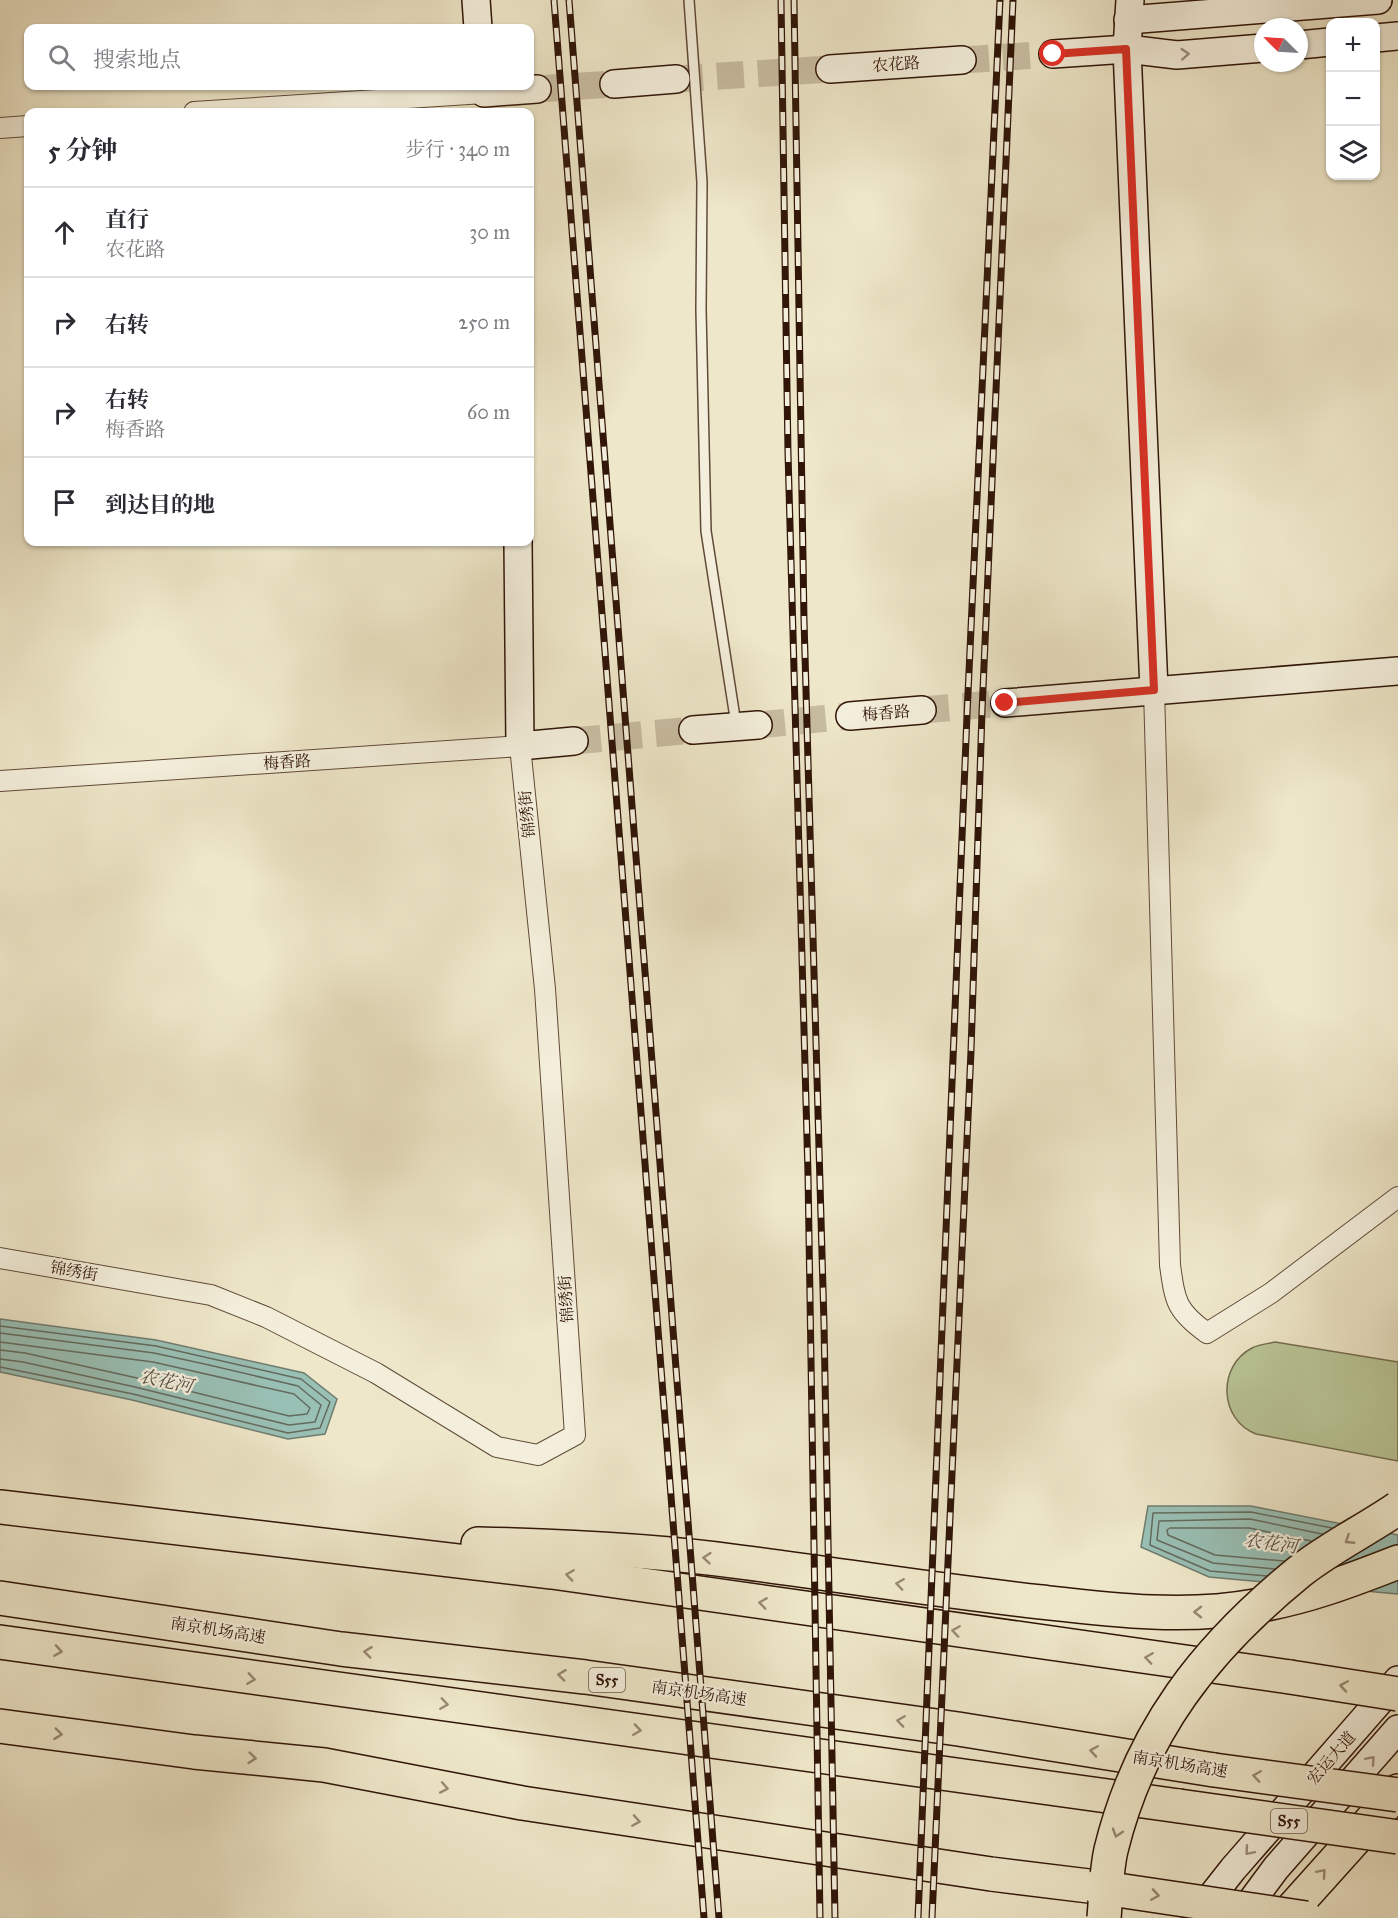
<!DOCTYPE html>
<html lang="zh">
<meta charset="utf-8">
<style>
body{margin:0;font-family:"IM FELL Great Primer","Noto Serif SC",serif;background:#f2f2f3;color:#2b2b33}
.controls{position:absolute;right:18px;top:18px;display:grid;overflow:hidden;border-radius:12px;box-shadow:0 2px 4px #0004}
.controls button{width:54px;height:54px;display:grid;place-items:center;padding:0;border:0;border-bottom:2px solid #e1e1e2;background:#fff;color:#2b2b33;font:30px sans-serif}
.compass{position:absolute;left:1254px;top:18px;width:54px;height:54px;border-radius:50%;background:#fff;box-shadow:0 2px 4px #0004;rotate:294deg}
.stop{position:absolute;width:18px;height:18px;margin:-14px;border:4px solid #d93025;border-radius:50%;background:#fff}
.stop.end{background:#d93025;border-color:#fff;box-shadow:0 2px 6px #0008}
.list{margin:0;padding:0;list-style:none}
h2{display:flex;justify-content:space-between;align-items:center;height:78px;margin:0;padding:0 24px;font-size:26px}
h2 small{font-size:20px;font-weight:400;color:#7c7c81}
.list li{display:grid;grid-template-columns:39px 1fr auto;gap:18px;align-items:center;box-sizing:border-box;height:90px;padding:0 24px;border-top:2px solid #e1e1e2}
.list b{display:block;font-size:22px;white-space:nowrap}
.list p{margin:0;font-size:20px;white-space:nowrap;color:#7c7c81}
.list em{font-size:20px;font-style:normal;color:#7c7c81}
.icon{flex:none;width:33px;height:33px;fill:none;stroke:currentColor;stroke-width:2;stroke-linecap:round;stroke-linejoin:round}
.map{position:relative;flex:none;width:1398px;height:1918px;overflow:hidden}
.search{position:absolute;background:#fff;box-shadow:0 2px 4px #0004;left:24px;top:24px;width:510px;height:66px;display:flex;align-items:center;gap:15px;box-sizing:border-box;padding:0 21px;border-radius:12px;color:#7c7c81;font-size:22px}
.panel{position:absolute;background:#fff;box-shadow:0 2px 4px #0004;left:24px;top:108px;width:510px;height:438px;border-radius:12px}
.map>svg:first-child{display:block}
.green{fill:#b9c596;stroke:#746d4f;stroke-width:1.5}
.water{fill:#99c0b5;stroke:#6f7c70;stroke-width:1.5}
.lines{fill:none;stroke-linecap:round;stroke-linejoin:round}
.shore{stroke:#646a5e;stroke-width:1.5}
.secondary-tunnel{stroke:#c8bda2;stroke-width:27;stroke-dasharray:27 14;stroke-linecap:butt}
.lane-casing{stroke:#604a38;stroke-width:12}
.street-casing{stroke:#604a38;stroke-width:22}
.secondary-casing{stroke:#301508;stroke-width:30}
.highway-casing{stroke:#301508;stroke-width:36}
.lane{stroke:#f4efdc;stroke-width:9}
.street{stroke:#f4efdc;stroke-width:20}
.secondary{stroke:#f4efdc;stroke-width:27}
.highway{stroke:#eee7c9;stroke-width:33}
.rail-casing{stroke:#301508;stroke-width:7}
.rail{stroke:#f4efdc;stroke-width:4.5;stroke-dasharray:14;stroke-linecap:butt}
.highway-bridge-casing{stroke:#301508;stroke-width:36;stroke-linecap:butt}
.highway-bridge{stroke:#eee7c9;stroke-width:33}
.oneway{stroke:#9c8d7d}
.oneway2{stroke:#988872}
.route{stroke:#d93025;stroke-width:8}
.labels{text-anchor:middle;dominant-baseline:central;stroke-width:4.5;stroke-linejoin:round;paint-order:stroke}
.shield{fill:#f4efdc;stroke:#6b5648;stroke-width:1.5}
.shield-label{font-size:15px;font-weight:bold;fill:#301508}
.street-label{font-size:16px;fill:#301508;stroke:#f4efdc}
.water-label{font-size:18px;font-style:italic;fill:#555145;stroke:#f4efdc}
</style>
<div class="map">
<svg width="1398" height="1918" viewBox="0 0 1398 1918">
<rect width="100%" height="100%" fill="#eee7c9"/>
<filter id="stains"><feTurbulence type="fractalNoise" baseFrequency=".00333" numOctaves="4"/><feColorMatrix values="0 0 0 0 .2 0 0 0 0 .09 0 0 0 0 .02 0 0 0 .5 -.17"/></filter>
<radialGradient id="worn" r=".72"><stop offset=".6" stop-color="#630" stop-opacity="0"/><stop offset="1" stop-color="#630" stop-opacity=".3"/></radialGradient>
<path class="green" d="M1275 1342 1398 1362V1461L1256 1434C1219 1420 1217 1366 1252 1348 1259 1344 1268 1344 1275 1342Z"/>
<g class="water">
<polygon points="0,1319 156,1340 304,1373 337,1399 325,1434 288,1439 132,1400 0,1372"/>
<polygon points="1148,1506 1251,1506 1398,1535 1398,1594 1209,1577 1141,1547"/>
</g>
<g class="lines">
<g class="shore">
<polyline points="0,1326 156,1346 301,1379 330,1402 320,1428 288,1433 133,1394 0,1367"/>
<polyline points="0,1333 154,1353 209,1365 298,1386 321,1405 315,1422 289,1425 135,1387 23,1362 0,1359"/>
<polyline points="0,1342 153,1362 294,1394 310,1408 307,1414 289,1416 137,1378 25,1353 0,1350"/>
<polyline points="1284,1561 1215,1555 1168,1535 1167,1530 1170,1528 1249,1528 1311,1541"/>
<polyline points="1275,1569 1213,1563 1157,1540 1159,1521 1250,1519 1322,1534"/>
<polyline points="1267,1576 1210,1571 1150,1545 1153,1513 1251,1512 1332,1528"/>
</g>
<g class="secondary-tunnel">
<polyline points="962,60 1053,54"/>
<polyline points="676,79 830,69"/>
<polyline points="537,89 614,84"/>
<polyline points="922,710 1005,703"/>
<polyline points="758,725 850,716"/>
<polyline points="574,741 693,730"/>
</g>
<g class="lane-casing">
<polyline id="lane" points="689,0 702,182 701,310 706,531 736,724"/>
</g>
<g class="street-casing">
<g id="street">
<polyline points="194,112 484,93"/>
<polyline points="0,128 28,126"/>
<path d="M1154 690 1170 1265C1175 1301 1176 1311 1207 1333L1271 1293 1398 1197"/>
<polyline points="0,781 520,746 545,989 575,1435 538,1455 497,1447 376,1373 266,1317 211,1295 0,1258"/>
</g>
</g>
<g class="secondary-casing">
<g id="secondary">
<polyline points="476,0 478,28"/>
<polyline points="1130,0 1127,49 1154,690"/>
<polyline points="1128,20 1378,0"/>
<polyline points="1376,38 1398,36"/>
<polyline points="1299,45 1330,42"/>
<polyline points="1053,54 1127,49 1177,55 1263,48"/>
<polyline points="830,69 962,60"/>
<polyline points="614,84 676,79"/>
<polyline points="484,93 537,89"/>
<polyline points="518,542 520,746 574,741"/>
<polyline points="1005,703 1398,671"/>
<polyline points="850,716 922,710"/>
<polyline points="693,730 758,725"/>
<polyline points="1196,1916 1233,1869 1398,1680"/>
<polyline points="1239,1918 1276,1868 1398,1729"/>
</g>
</g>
<g class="highway-casing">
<g id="highway">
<polyline points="0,1507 552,1572 1290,1677"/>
<path d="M478 1544C565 1546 653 1550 740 1562 840 1575 940 1591 1041 1602 1112 1610 1185 1619 1255 1606 1305 1598 1352 1580 1398 1562"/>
<polyline points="0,1598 341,1649 585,1677 958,1729 1214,1770"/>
<polyline points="0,1642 1179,1806"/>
<polyline points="0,1726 194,1752 324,1765 522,1803 991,1874 1097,1887"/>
<polyline points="1284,1918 1398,1791"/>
</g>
</g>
<use href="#lane" class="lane"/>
<use href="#street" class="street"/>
<use href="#secondary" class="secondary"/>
<use href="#highway" class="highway"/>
<g class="rail-casing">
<g id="rail">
<polyline points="554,0 704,1918"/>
<polyline points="569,0 719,1918"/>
<polyline points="781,0 788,453 808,1174 820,1918"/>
<polyline points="794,0 804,620 824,1324 835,1918"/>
<polyline points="918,1918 967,715 1000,0"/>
<polyline points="932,1918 971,1051 982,712 1013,0"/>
</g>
</g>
<use href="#rail" class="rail"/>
<g class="highway-bridge-casing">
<g id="highway-bridge">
<polyline points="1290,1677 1398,1694"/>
<polyline points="1214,1770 1398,1795"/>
<polyline points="1179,1806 1398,1837"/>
<polyline points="1097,1887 1306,1918"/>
<path d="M1104 1918C1106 1896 1106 1872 1111 1850 1140 1731 1206 1648 1299 1572 1329 1548 1366 1530 1398 1508"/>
</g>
</g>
<use href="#highway-bridge" class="highway-bridge"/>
</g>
<defs><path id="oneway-chevron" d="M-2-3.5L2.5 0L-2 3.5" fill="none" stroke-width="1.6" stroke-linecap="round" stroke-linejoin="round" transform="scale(1.5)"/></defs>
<g class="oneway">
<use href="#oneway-chevron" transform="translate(1185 54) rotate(-3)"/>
<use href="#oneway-chevron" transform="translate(1371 1760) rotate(-49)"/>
<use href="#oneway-chevron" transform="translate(1249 1851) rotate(131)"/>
</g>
<g class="oneway2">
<use href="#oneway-chevron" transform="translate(1349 1540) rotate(147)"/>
<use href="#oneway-chevron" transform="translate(707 1558) rotate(-175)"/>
<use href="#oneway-chevron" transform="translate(570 1575) rotate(-172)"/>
<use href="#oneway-chevron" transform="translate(900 1584) rotate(-172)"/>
<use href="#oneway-chevron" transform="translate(763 1603) rotate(-172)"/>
<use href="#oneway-chevron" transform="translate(1198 1612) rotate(-180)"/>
<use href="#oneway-chevron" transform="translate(956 1631) rotate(-172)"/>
<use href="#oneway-chevron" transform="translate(58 1651) rotate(9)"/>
<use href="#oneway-chevron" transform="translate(368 1652) rotate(-173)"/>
<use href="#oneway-chevron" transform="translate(1149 1658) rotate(-172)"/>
<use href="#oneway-chevron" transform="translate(562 1675) rotate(-173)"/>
<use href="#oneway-chevron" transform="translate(251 1679) rotate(8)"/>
<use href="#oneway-chevron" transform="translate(1344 1686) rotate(-171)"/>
<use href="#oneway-chevron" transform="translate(444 1704) rotate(8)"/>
<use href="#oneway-chevron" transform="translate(901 1721) rotate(-172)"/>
<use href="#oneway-chevron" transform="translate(637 1730) rotate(8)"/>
<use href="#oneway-chevron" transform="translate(58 1734) rotate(7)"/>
<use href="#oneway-chevron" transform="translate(1094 1751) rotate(-171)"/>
<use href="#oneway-chevron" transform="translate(252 1758) rotate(6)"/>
<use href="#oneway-chevron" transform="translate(1257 1776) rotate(-172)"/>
<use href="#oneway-chevron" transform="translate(444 1788) rotate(11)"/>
<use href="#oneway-chevron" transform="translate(636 1821) rotate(9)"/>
<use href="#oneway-chevron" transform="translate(1117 1833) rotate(108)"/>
<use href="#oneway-chevron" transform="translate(1322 1873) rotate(-49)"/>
<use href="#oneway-chevron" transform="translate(1155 1895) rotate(9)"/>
</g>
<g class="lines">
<polyline class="route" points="1005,703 1154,690 1126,49 1053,54"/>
</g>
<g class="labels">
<g class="shield">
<rect x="589" y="1668" width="36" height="24" rx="4.5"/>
<rect x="1271" y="1809" width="36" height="24" rx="4.5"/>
</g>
<g class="shield-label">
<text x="607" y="1680">S55</text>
<text x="1289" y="1821">S55</text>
</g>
<g class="street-label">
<text transform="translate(896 64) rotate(-4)">农花路</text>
<text transform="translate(886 713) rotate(-5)">梅香路</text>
<text transform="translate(287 762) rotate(-4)">梅香路</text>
<text transform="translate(527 814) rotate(-96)">锦绣街</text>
<text transform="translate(74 1271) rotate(10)">锦绣街</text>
<text transform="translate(566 1299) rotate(-94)">锦绣街</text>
<text transform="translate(218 1630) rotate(9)">南京机场高速</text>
<text transform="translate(699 1693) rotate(8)">南京机场高速</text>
<text transform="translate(1331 1758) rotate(-49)">宏运大道</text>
<text transform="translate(1180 1764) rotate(9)">南京机场高速</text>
</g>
<g class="water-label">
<text transform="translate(166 1381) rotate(12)">农花河</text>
<text transform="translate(1271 1543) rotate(8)">农花河</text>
</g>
</g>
<rect width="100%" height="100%" filter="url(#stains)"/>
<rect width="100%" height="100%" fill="url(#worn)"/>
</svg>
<div class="controls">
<button>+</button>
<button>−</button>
<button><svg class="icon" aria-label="layers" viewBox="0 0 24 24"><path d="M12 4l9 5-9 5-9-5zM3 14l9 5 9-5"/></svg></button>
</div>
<svg class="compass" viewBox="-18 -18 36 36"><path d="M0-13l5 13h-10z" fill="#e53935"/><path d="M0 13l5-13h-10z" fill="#7c7c81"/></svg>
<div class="stop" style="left:1053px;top:54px"></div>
<div class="stop end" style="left:1005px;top:703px"></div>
<div class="search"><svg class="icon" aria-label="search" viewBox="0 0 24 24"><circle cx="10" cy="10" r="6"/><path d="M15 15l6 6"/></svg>搜索地点</div>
<section class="panel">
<h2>5 分钟<small>步行 · 340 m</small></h2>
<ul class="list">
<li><svg class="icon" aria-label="ahead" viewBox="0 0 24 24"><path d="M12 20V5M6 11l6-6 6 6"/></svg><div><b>直行</b><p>农花路</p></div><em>30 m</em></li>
<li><svg class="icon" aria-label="right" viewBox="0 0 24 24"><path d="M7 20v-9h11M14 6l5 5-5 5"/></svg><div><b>右转</b></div><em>250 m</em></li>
<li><svg class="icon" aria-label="right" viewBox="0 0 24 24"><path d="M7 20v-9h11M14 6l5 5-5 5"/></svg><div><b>右转</b><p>梅香路</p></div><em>60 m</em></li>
<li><svg class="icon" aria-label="arrive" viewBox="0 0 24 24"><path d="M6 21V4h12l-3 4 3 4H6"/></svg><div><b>到达目的地</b></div></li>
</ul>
</section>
</div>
